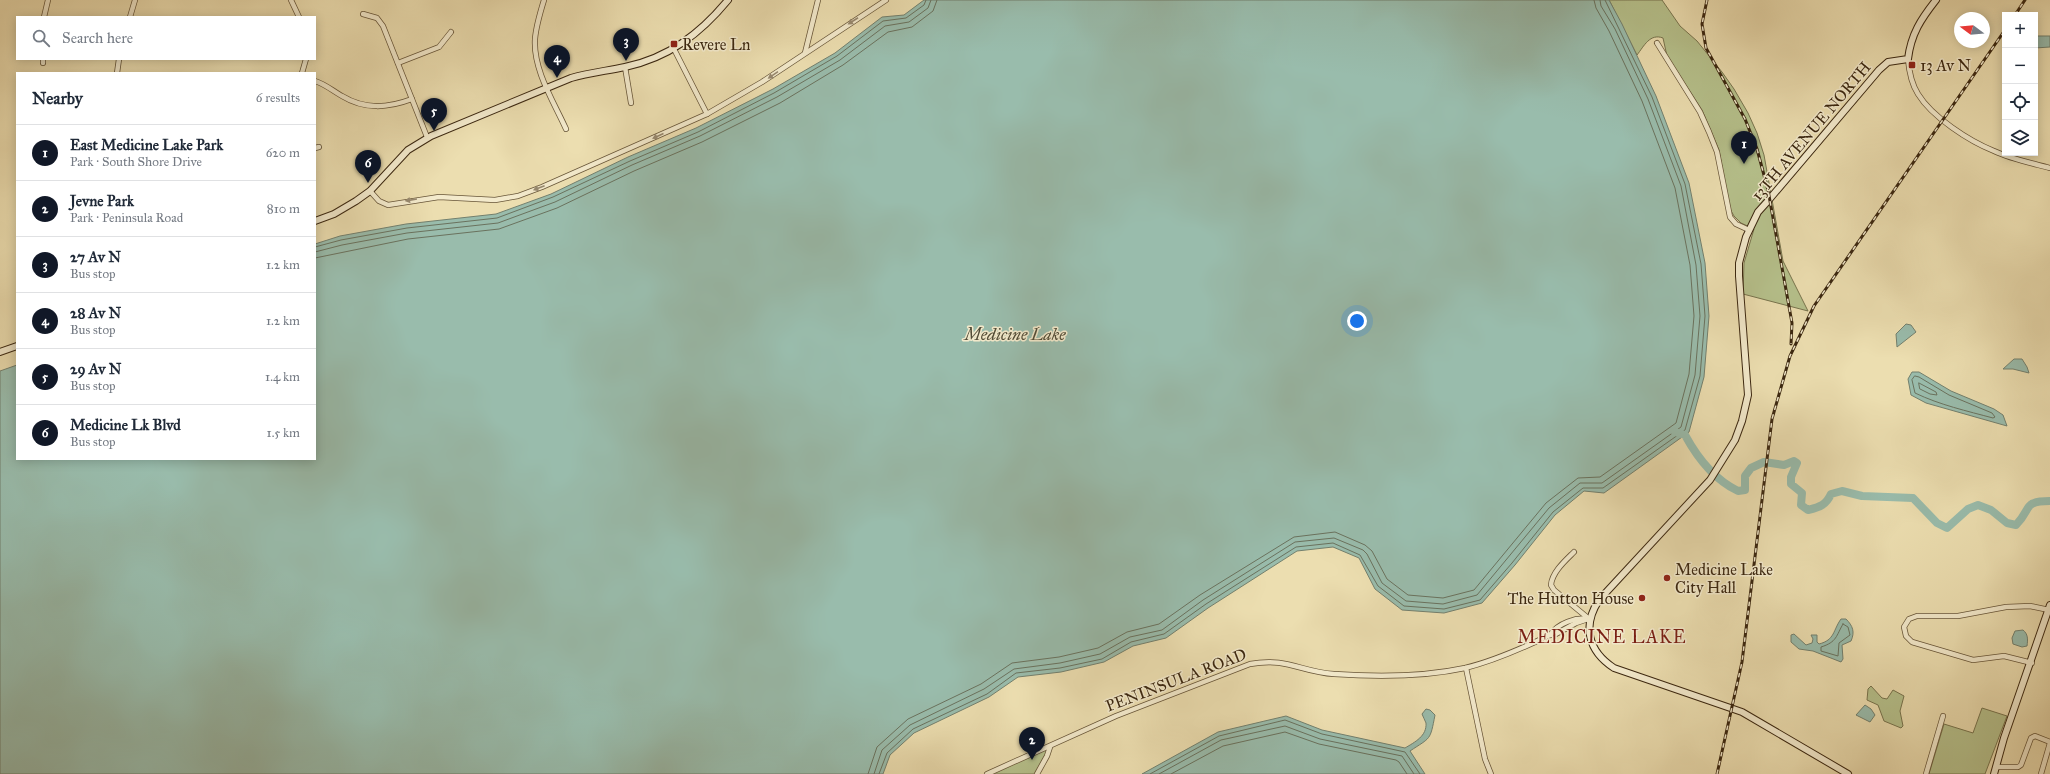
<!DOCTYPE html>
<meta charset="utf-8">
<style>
body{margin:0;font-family:"IM FELL Great Primer",serif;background:#f2f2f3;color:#1f2937}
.controls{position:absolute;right:12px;top:12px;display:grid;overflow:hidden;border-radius:0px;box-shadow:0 2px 10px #0003}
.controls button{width:36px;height:36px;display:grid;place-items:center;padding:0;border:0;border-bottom:1px solid #e0e1e3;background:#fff;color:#1f2937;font:20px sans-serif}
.compass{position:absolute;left:1954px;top:12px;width:36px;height:36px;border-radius:50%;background:#fff;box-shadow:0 2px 10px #0003;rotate:286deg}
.you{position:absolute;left:1357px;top:321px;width:14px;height:14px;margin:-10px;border:3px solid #fff;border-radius:50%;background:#1a73e8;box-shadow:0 0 0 6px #1a73e833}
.badge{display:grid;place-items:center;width:26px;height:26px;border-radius:50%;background:#111827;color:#fff;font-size:13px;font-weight:700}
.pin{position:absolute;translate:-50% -33px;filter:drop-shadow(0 1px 2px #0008)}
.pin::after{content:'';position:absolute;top:21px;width:14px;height:12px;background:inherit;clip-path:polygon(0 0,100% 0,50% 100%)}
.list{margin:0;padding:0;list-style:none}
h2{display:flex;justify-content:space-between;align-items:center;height:52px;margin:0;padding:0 16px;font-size:17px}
h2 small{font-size:13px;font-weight:400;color:#747a83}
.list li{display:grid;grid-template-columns:26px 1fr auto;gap:12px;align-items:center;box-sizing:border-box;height:56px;padding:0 16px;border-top:1px solid #e0e1e3}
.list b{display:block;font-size:15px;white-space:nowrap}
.list p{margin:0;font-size:13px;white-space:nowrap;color:#747a83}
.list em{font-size:13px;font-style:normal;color:#747a83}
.icon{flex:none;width:22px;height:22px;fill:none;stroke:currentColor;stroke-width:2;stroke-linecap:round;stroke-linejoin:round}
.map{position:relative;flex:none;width:2050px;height:774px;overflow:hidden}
.search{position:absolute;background:#fff;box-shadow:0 2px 10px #0003;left:16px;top:16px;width:300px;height:44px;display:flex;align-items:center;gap:10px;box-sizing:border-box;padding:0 14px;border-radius:0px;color:#747a83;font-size:15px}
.panel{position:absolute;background:#fff;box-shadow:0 2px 10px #0003;left:16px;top:72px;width:300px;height:388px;border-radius:0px}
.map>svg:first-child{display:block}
.green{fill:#b6c18c;stroke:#78744e}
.water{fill:#99bcac;stroke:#73806e}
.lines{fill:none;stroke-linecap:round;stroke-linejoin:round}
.shore{stroke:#6a725e;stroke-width:1}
.river{stroke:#99bcac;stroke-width:8}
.street-casing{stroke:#675538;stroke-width:6}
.secondary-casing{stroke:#3b2710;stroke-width:8}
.street{stroke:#f3eacc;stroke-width:4.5}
.secondary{stroke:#f3eacc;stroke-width:6}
.rail-casing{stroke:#3b2710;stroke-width:3}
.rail{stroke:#f3eacc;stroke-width:1.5;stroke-dasharray:4.5;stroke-linecap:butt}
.oneway{fill:#97886e}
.poi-dot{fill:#8f2418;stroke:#f3eacc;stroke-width:1.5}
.labels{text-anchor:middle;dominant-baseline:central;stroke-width:3;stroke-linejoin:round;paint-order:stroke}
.poi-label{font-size:16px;fill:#3b2710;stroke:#f3eacc;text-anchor:start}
.street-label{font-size:16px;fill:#3b2710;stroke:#f3eacc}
.water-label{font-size:17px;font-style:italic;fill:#524c37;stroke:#f3eacc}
.quarter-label{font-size:18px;letter-spacing:1px;fill:#7a1f14;stroke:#f3eacc}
</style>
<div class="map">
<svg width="2050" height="774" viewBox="0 0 2050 774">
<rect width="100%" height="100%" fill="#ecdeb0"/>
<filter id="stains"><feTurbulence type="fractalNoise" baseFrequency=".005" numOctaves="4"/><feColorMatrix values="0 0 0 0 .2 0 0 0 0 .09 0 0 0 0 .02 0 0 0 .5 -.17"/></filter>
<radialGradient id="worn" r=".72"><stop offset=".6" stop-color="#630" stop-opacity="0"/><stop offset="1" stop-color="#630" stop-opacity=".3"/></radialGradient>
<g class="green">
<path d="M1609 0H1662L1680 26 1697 41 1722 72 1734 89 1748 113 1757 133 1764 155 1783 261 1808 311 1743 294 1744 263 1754 229 1741 223 1734 216 1729 207 1719 150 1702 110 1667 56 1663 38C1650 33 1644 46 1637 55Z"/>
<polygon points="1871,686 1882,698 1887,699 1893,690 1904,696 1900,711 1903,726 1901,728 1884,721 1878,705 1867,700 1868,689"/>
<polygon points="1982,708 2007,716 1985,774 1929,774 1944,724 1973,733"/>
<polygon points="1050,747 1037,774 987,774"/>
</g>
<g class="water">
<polygon points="924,0 1609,0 1622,24 1656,96 1689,183 1705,263 1709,316 1704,377 1689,432 1604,493 1584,491 1555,515 1515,565 1482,603 1444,613 1402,610 1375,589 1359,558 1333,547 1297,551 1208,608 1166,638 1133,646 1104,662 1061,672 1018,677 989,697 914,733 890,755 883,774 0,774 0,371 17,365 17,459 315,459 315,244 340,236 406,224 496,214 551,194 628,157 696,128 773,89 835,53 882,17 904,15"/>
<polygon points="2035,36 2050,36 2050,47 2035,48"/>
<polygon points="1906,324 1911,325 1916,332 1897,347 1896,334"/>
<polygon points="2014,359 2022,359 2027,367 2029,373 2013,369 2003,369"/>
<polygon points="1912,372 1919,372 1951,391 1994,409 2003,415 2007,426 1926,403 1911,395 1908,379"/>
<path d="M1841 619H1846C1853 626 1855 632 1851 641L1842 645 1843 659 1841 662 1813 651 1799 649 1791 642V635L1794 634 1806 645 1812 643 1813 639 1811 635H1817V642L1819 644C1835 640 1833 630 1841 619Z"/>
<path d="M2023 630C2028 634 2028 639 2027 646L2022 647 2013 644 2012 638 2015 631Z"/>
<polygon points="1865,705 1871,709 1875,715 1870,722 1856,715"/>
<path d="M1426 709 1430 710 1435 715C1430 741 1431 737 1410 751L1425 774H1142L1218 732 1286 716 1322 730 1405 748C1415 742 1427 736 1426 723 1425 720 1423 717 1422 714Z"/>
</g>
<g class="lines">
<g class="shore">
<polyline points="315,247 341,240 407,228 497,218 553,197 630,161 698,132 774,93 837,56 883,21 906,18 924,5 926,0"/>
<polyline points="315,252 342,245 407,233 498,223 555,202 632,165 700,136 777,97 840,60 885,26 909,22 928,8 931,0"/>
<polyline points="315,258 408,239 499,229 557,208 634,171 702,142 780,103 843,65 888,32 912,27 933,11 937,0"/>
<path d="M1915 376 1919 377 1949 395 1992 413 1995 417 1993 418C1967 411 1940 405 1915 393L1912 380Z"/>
<polygon points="1919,383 1936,392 1937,395 1930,394 1920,389"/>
<path d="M1843 624 1848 627 1850 635 1839 643 1838 656 1821 651V647C1837 642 1836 636 1843 624Z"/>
<polyline points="868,774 877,747 908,719 981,684 1012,663 1059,657 1098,648 1127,632 1159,624 1200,595 1294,537 1335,532 1365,545 1372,551 1387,579 1408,595 1443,598 1474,590 1546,503 1578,478 1600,477 1676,423 1689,374 1694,316 1690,265 1675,188 1642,101 1609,31 1596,8 1594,0"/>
<polyline points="874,774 882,750 910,725 984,689 1014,669 1060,663 1100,654 1130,637 1162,630 1203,600 1295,542 1334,538 1363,550 1367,554 1382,583 1406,601 1443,604 1477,595 1549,508 1580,483 1602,483 1681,427 1695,375 1700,316 1696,265 1681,186 1648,99 1615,29 1601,6 1600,0"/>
<polyline points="879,774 887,753 913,729 987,694 1016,673 1060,668 1102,659 1131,642 1164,634 1206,604 1296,547 1333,543 1360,555 1378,586 1404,606 1444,609 1480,600 1512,563 1553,512 1583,488 1603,488 1685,430 1700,376 1705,316 1701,264 1685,184 1652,97 1605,0"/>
<polyline points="1150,774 1219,736 1285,720 1322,734 1405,752 1420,774"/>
<polyline points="1159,774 1221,740 1285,726 1320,739 1402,756 1414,774"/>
<polyline points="1171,774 1223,746 1285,732 1319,744 1396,760 1399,762 1407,774"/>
</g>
<path class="river" d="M1675 432 1685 435C1697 457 1715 480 1738 491L1745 490V476L1751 468 1764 462 1784 465 1794 461 1797 463 1791 477V484L1802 493 1801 505 1808 510C1820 507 1826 505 1831 494L1842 491 1862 496 1913 498 1937 523 1947 528 1968 509 1978 505 1991 510 2007 523 2016 525C2032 509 2022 501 2050 501"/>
<g class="street-casing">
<g id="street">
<polyline points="291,0 299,17"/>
<path d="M544 0C540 13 536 26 535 39 533 70 554 102 566 129"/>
<polyline points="363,14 377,18 383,26 427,137"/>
<polyline points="44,17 48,0"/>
<polyline points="130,17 135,0"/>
<polyline points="1657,43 1700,112 1709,132 1717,152 1730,217 1736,224 1749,230"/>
<polyline points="674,49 707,114"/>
<polyline points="805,53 818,0"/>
<path d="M1908 59C1909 71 1911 83 1918 94 1932 117 1969 141 1994 151 2011 159 2031 163 2050 168"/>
<polyline points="43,63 43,59"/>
<polyline points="398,63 439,47 451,32"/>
<polyline points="625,67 631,103"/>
<polyline points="117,73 119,59"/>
<polyline points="302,73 306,59"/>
<path d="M315 81C325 84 333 91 342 96 365 110 388 108 412 99"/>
<polyline points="315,148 319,147"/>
<polyline points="370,191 379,201 388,205 439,197 495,200 518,196 542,187 707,114 762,82 886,0"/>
<path d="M1574 552C1566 560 1552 572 1551 585L1554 590 1588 618"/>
<polyline points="1550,635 1554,635 1576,623 1588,619"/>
<polyline points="2032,663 2004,656 1973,660 1912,642 1906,636 1904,627 1909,619 1917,616 1958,616 2006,607 2030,606 2049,610"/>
<polyline points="1466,668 1485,759 1491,774"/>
<polyline points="1996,767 2018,767 2021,765 2031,738 2035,736 2050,742"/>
<path d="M987 774 1116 716 1250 664C1287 657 1301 672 1334 674 1376 677 1423 677 1465 668 1494 661 1523 648 1550 635 1558 623 1576 617 1589 619"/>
<polyline points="1037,774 1047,756 1050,747"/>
<polyline points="1926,774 1943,716"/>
<polyline points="2041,774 2050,743"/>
</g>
</g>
<g class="secondary-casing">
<g id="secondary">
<path d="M315 221 334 214 356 201 370 191 408 150 431 136 571 78C588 73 606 71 625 67 668 58 700 34 728 0"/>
<polyline points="0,352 17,346"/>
<path d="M1848 774 1742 712 1614 668C1588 651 1582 626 1599 600L1710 480 1735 440 1742 421 1748 395 1739 276V263L1746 237 1758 212 1767 202 1879 70 1888 62 1908 59C1911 34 1921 19 1936 0"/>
<polyline points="1994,774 2004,738 2050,605"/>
</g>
</g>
<use href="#street" class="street"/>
<use href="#secondary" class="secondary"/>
<g class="rail-casing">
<g id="rail">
<polyline points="1707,0 1702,24 1706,48 1745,119 1757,149 1768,190 1792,323 1791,344"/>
<polyline points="2015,15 2025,0"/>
<polyline points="1717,774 1742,662 1772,419 1790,356 1814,306 2005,30"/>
</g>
</g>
<use href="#rail" class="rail"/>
</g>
<defs><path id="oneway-solid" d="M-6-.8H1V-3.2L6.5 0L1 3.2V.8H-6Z"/></defs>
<g class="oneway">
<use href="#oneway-solid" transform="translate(853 21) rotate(147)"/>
<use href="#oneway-solid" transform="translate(773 75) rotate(146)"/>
<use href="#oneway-solid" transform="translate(658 136) rotate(156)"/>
<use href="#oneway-solid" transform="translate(539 188) rotate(159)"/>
<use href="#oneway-solid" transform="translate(411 200) rotate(171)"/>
</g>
<g class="poi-dot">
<rect x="670" y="40" width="8" height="8" rx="2"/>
<rect x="1908" y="61" width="8" height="8" rx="2"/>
<circle cx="1667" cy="578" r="4"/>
<circle cx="1642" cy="598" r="4"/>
</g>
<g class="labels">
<g class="poi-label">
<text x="682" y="44">Revere Ln</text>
<text x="1920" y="65">13 Av N</text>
<text x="1675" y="569">Medicine Lake<tspan x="1675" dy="18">City Hall</tspan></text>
<text x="1634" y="598" text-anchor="end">The Hutton House</text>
</g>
<g class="street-label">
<text transform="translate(1811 131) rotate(-50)">13TH AVENUE NORTH</text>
<text transform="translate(1176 680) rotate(-21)">PENINSULA ROAD</text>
</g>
<g class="water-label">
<text x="1015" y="334">Medicine Lake</text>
</g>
<g class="quarter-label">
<text x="1602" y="637">MEDICINE LAKE</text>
</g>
</g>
<rect width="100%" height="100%" filter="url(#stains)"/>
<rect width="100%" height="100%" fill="url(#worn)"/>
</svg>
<div class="controls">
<button>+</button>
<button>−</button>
<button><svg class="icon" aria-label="locate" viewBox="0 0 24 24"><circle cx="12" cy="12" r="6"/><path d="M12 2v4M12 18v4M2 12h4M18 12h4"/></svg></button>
<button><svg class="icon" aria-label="layers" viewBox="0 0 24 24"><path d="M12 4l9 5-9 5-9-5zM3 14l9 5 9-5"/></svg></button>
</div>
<svg class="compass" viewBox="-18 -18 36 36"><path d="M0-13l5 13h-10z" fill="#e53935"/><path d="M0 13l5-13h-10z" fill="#747a83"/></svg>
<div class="you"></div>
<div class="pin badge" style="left:1744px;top:164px">1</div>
<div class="pin badge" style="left:1032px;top:760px">2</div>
<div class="pin badge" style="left:626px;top:61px">3</div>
<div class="pin badge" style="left:557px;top:78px">4</div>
<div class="pin badge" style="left:434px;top:131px">5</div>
<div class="pin badge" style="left:368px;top:183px">6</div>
<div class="search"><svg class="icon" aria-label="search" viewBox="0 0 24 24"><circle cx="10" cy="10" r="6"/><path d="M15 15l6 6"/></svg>Search here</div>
<section class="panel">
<h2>Nearby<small>6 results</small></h2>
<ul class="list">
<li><span class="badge">1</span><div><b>East Medicine Lake Park</b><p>Park · South Shore Drive</p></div><em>620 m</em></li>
<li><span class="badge">2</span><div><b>Jevne Park</b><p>Park · Peninsula Road</p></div><em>810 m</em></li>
<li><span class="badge">3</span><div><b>27 Av N</b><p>Bus stop</p></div><em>1.2 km</em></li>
<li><span class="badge">4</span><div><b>28 Av N</b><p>Bus stop</p></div><em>1.2 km</em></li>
<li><span class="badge">5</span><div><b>29 Av N</b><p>Bus stop</p></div><em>1.4 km</em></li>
<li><span class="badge">6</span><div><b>Medicine Lk Blvd</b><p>Bus stop</p></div><em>1.5 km</em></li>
</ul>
</section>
</div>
